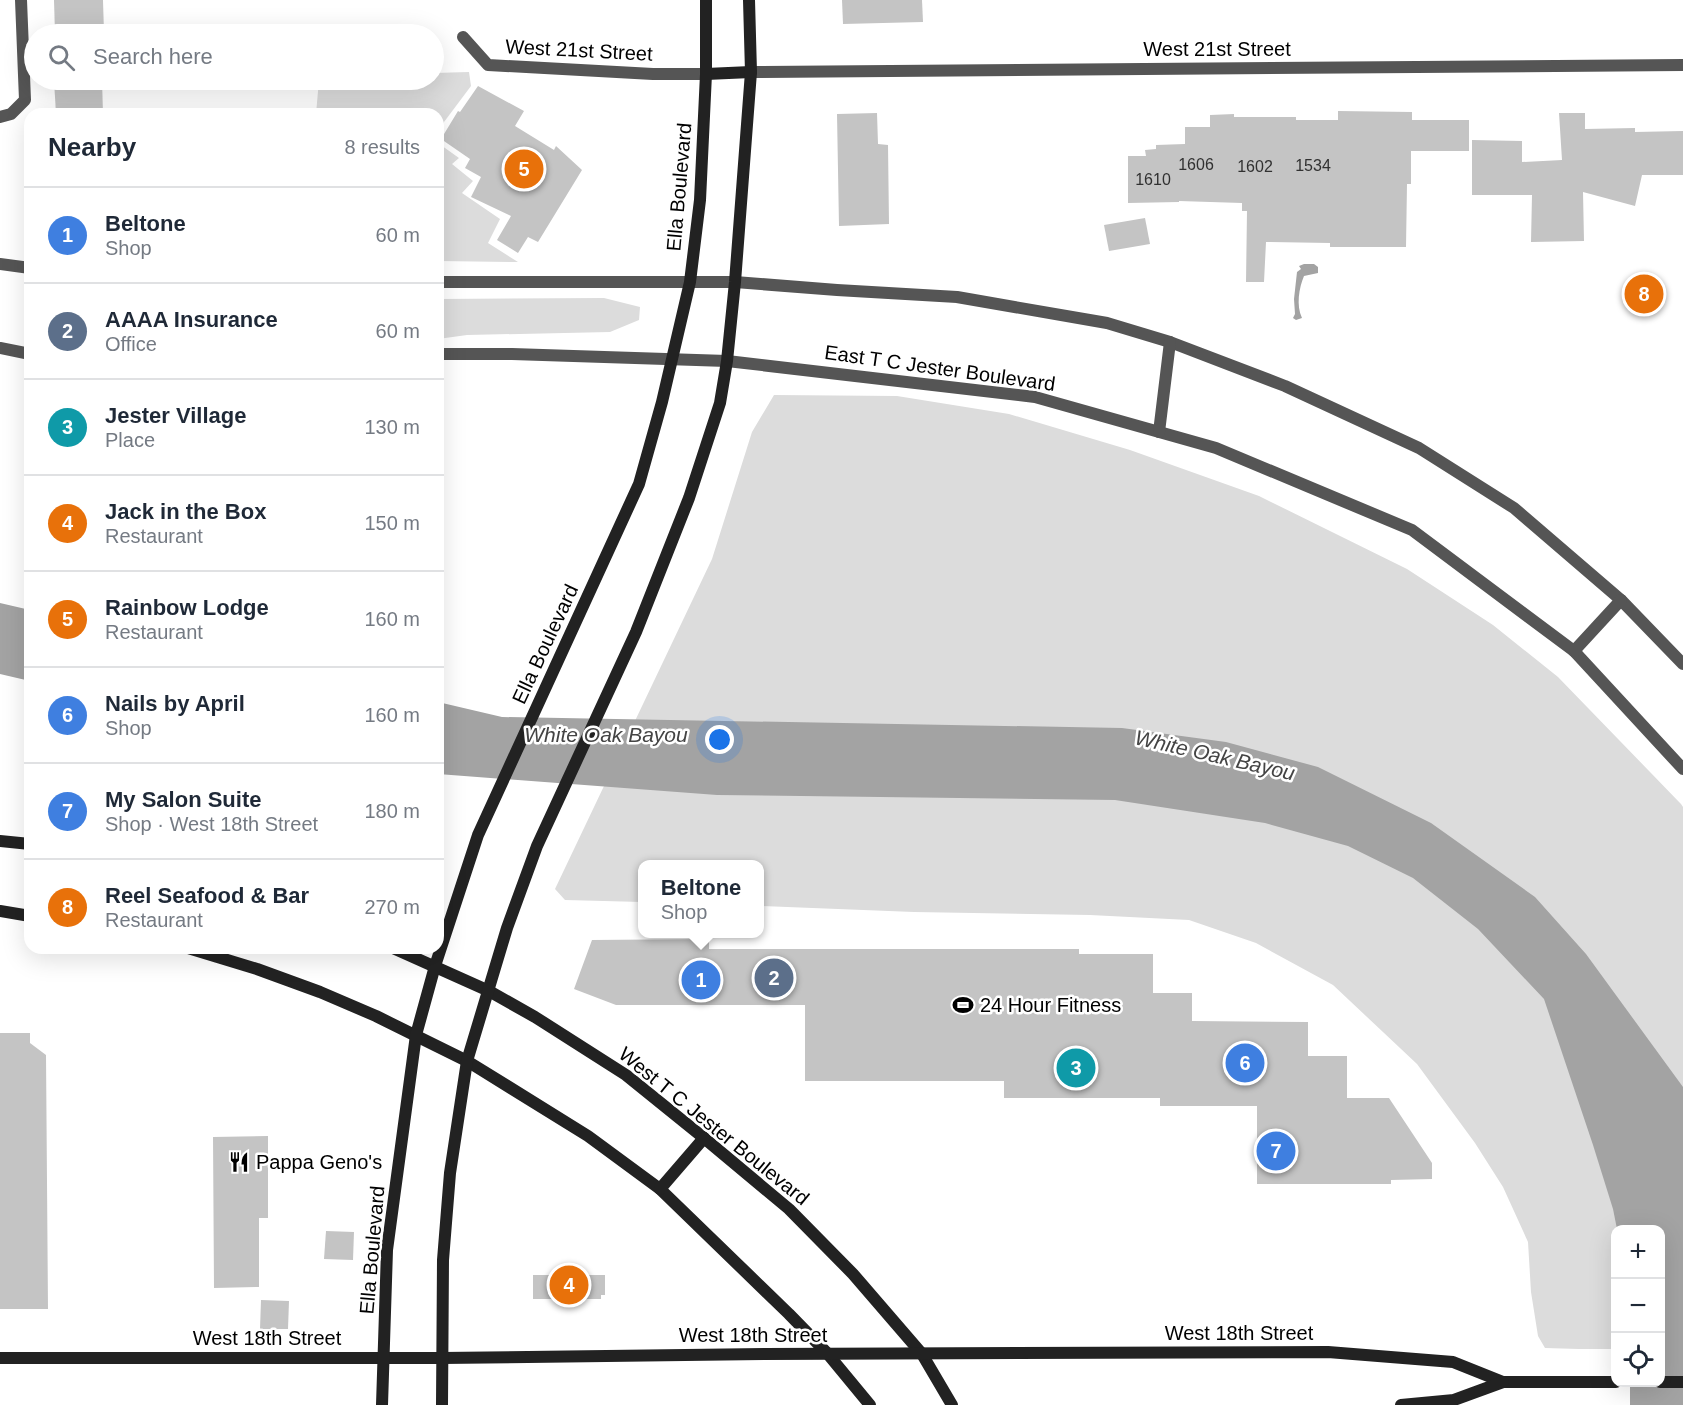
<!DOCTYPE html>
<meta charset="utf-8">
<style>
body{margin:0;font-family:Arial,sans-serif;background:#f2f2f3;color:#1f2937}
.controls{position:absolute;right:18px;bottom:18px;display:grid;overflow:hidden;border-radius:12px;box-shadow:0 6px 24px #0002}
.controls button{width:54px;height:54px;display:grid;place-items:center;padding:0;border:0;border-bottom:2px solid #e0e1e3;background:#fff;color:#1f2937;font:30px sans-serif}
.you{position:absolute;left:720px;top:740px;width:21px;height:21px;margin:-15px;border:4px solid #fff;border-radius:50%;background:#1a73e8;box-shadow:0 0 0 9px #1a73e833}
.badge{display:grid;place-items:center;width:39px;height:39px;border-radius:50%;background:#000;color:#fff;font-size:20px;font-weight:700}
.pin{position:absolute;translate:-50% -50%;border:3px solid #fff;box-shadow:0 2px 6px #0006}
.popup{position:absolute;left:638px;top:860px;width:126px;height:78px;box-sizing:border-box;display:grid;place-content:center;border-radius:12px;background:#fff;filter:drop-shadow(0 2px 4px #0005);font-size:20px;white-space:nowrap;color:#747a83}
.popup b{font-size:22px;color:#1f2937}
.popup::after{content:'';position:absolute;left:50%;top:100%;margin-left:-12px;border:12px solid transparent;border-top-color:#fff}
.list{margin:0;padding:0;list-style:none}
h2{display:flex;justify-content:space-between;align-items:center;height:78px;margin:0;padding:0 24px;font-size:26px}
h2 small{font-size:20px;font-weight:400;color:#747a83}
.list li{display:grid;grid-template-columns:39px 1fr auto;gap:18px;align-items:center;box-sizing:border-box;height:96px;padding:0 24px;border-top:2px solid #e0e1e3}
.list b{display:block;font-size:22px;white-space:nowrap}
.list p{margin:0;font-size:20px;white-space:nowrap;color:#747a83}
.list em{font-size:20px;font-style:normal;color:#747a83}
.icon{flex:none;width:33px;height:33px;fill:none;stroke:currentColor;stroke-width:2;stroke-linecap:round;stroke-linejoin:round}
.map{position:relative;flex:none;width:1683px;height:1405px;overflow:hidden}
.search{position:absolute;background:#fff;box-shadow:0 6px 24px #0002;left:24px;top:24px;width:420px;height:66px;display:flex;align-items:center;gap:15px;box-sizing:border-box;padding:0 21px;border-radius:33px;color:#747a83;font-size:22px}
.panel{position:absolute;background:#fff;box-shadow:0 6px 24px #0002;left:24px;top:108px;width:420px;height:846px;border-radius:18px}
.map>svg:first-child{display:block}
.green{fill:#dcdcdc}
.water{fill:#a3a3a3}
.building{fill:#c4c4c4}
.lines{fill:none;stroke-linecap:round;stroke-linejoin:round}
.minor{stroke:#555;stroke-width:12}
.tertiary{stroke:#555;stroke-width:12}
.secondary{stroke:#222;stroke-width:12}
.labels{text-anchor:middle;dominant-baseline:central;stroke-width:5;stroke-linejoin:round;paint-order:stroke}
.number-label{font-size:16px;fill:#313131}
.street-label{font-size:20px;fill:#000;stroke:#fff}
.poi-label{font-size:20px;fill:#000;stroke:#fff;text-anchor:start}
.water-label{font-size:21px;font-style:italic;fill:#444;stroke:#fff}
</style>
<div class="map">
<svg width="1683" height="1405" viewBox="0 0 1683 1405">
<rect width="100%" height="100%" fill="#fff"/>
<g class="green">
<polygon points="469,72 471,86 438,130 438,114 316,114 319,80 434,80 434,73"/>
<polygon points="438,143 459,158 452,164 473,181 462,193 500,219 488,243 518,262 438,261"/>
<polygon points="604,298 640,307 639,320 610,332 467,335 438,339 438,299"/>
<polygon points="774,395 897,396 1009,414 1130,450 1259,496 1407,569 1493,625 1558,677 1681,804 1683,807 1683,1347 1660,1230 1616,1230 1615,1349 1579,1349 1545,1348 1538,1336 1531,1292 1528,1242 1503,1187 1475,1143 1417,1064 1333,985 1256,943 1189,920 1090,915 914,912 760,906 760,864 642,864 642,902 565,900 555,889 712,559 752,432"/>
</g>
<g class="water">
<path d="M1304 264H1314L1318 267V273L1304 276C1299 288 1296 305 1302 318L1296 320 1293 318 1295 314 1294 299 1297 272 1301 269 1299 266Z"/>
<polygon points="0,603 30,610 30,681 0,674"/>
<polygon points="438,702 502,717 1122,728 1226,742 1318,767 1431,823 1535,897 1586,954 1683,1087 1683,1405 1630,1405 1630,1383 1660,1382 1660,1230 1617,1229 1613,1209 1593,1145 1544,999 1478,929 1413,878 1348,846 1265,823 1115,800 717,795 438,774"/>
</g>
<g class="building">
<polygon points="54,0 103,0 104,33 55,34"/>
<polygon points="842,0 922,0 923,22 843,24"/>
<polygon points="54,80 102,80 103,114 56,114"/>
<polygon points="478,86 524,111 515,126 554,150 556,146 582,170 538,242 528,237 518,253 497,240 511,216 471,197 481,177 465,168 470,159 441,139 458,111 460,112"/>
<polygon points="1338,111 1412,112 1412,120 1469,120 1469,151 1411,151 1411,184 1407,184 1406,247 1330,247 1330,243 1266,242 1264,282 1246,282 1247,211 1242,211 1242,203 1179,201 1179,202 1128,203 1128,156 1146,156 1145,150 1156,149 1156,145 1185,144 1185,127 1210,127 1210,115 1234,114 1234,117 1296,117 1296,120 1338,120"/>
<polygon points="877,113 878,144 888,145 889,224 839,226 837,114"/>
<polygon points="1559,113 1585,113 1585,129 1635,128 1635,132 1683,131 1683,175 1642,175 1635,206 1583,192 1584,241 1531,242 1532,195 1472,195 1472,140 1522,141 1522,162 1562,160"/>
<polygon points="1145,218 1150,244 1109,251 1104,225"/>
<polygon points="709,939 709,949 1079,949 1079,954 1153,954 1153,993 1192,993 1192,1021 1308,1022 1308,1056 1347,1056 1347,1098 1389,1098 1432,1163 1432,1179 1391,1180 1391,1184 1257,1184 1257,1106 1160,1106 1160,1098 1004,1098 1004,1081 805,1081 805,1005 616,1005 574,989 592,940"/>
<polygon points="0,1033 30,1033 30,1043 46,1055 48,1309 0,1309"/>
<polygon points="268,1136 268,1218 259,1218 259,1287 214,1288 213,1137"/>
<polygon points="326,1231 354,1232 353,1260 324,1259"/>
<polygon points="533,1275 605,1275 605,1295 601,1295 601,1299 533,1299"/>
<polygon points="261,1300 289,1301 288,1329 260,1329"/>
</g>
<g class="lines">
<g class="minor">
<polyline points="463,37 488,65 653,74 706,74"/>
<polyline points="751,72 1683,65"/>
<polyline points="0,117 11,114 25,100 21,0"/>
</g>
<g class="tertiary">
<polyline points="0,264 30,268"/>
<polyline points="438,282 735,282 837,290 957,297 1107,323 1170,342 1285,386 1419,448 1514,508 1621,600 1683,664"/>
<polyline points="0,348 30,354"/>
<polyline points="438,354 512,354 727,361 1035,397 1216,448 1412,530 1574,651 1683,769"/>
<polyline points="1159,432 1170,342"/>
<polyline points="1574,651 1621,600"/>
</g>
<g class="secondary">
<polyline points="706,74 751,72"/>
<polyline points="0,841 30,844"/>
<polyline points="0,911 30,916"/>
<polyline points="188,948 257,969 320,992 376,1016 467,1061 588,1136 660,1189 789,1314 827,1353 870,1405"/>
<polyline points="393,948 489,991 535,1017 626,1075 704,1138 789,1209 853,1274 922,1354 952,1405"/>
<polyline points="660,1189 704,1138"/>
<polyline points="0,1358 442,1358 765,1354 1328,1352 1453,1362 1503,1382 1616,1382"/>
<polyline points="1660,1382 1683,1382"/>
<polyline points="382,1405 387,1250 416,1035 435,966 478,835 639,484 662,402 690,282 700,200 706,74 706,0"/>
<polyline points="442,1405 443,1260 450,1173 467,1061 507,928 537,846 636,632 689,498 720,403 727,361 735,282 751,72 749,0"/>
<polyline points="1401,1405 1454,1400 1503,1382"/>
</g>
</g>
<defs>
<g id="stadium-bare" transform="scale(1.62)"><path d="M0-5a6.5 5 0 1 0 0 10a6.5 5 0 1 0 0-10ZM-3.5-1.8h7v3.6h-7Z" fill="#000" stroke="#fff" stroke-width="2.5" paint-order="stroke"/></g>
<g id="restaurant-bare" transform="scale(1.62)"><path d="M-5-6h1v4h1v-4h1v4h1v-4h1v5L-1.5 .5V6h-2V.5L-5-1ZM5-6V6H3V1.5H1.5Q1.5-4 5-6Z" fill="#000" stroke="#fff" stroke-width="2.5" paint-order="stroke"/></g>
</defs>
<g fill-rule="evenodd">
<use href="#stadium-bare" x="963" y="1005"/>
<use href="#restaurant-bare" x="239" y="1162"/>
</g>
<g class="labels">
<g class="number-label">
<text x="1196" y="164">1606</text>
<text x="1313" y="165">1534</text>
<text x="1255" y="166">1602</text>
<text x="1153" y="179">1610</text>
</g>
<g class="street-label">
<text x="1217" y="49">West 21st Street</text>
<text transform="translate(579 50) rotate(3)">West 21st Street</text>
<text transform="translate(679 187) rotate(-85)">Ella Boulevard</text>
<text transform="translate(940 368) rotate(8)">East T C Jester Boulevard</text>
<text transform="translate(545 644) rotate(-65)">Ella Boulevard</text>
<text transform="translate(714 1126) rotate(39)">West T C Jester Boulevard</text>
<text transform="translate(372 1250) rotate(-85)">Ella Boulevard</text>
<text x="1239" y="1333">West 18th Street</text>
<text x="753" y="1335">West 18th Street</text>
<text x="267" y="1338">West 18th Street</text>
</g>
<g class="poi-label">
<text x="980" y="1005">24 Hour Fitness</text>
<text x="256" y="1162">Pappa Geno's</text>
</g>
<g class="water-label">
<text x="606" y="734">White Oak Bayou</text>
<text transform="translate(1215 755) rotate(13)">White Oak Bayou</text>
</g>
</g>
</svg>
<div class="controls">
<button>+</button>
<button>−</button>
<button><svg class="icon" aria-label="locate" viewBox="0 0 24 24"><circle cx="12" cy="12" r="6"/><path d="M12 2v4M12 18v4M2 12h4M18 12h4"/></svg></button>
</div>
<div class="you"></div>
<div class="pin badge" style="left:701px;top:980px;background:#3f7fe0">1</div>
<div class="popup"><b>Beltone</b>Shop</div>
<div class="pin badge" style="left:774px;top:978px;background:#5c6f8a">2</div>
<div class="pin badge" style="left:1076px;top:1068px;background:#0f9aa8">3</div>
<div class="pin badge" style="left:569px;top:1285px;background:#e8710a">4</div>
<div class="pin badge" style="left:524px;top:169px;background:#e8710a">5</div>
<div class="pin badge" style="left:1245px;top:1063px;background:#3f7fe0">6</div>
<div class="pin badge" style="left:1276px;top:1151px;background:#3f7fe0">7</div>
<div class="pin badge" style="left:1644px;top:294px;background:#e8710a">8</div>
<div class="search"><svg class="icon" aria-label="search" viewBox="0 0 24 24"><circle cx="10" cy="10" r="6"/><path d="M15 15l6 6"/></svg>Search here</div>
<section class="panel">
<h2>Nearby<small>8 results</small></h2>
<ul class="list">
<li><span class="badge" style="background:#3f7fe0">1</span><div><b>Beltone</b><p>Shop</p></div><em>60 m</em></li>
<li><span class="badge" style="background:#5c6f8a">2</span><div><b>AAAA Insurance</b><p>Office</p></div><em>60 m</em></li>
<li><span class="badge" style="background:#0f9aa8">3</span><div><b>Jester Village</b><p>Place</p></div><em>130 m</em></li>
<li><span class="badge" style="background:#e8710a">4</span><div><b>Jack in the Box</b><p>Restaurant</p></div><em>150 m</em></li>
<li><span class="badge" style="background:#e8710a">5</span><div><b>Rainbow Lodge</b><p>Restaurant</p></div><em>160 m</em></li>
<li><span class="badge" style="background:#3f7fe0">6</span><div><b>Nails by April</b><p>Shop</p></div><em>160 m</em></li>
<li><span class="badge" style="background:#3f7fe0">7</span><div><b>My Salon Suite</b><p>Shop · West 18th Street</p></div><em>180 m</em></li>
<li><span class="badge" style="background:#e8710a">8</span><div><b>Reel Seafood &amp; Bar</b><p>Restaurant</p></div><em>270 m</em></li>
</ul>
</section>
</div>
